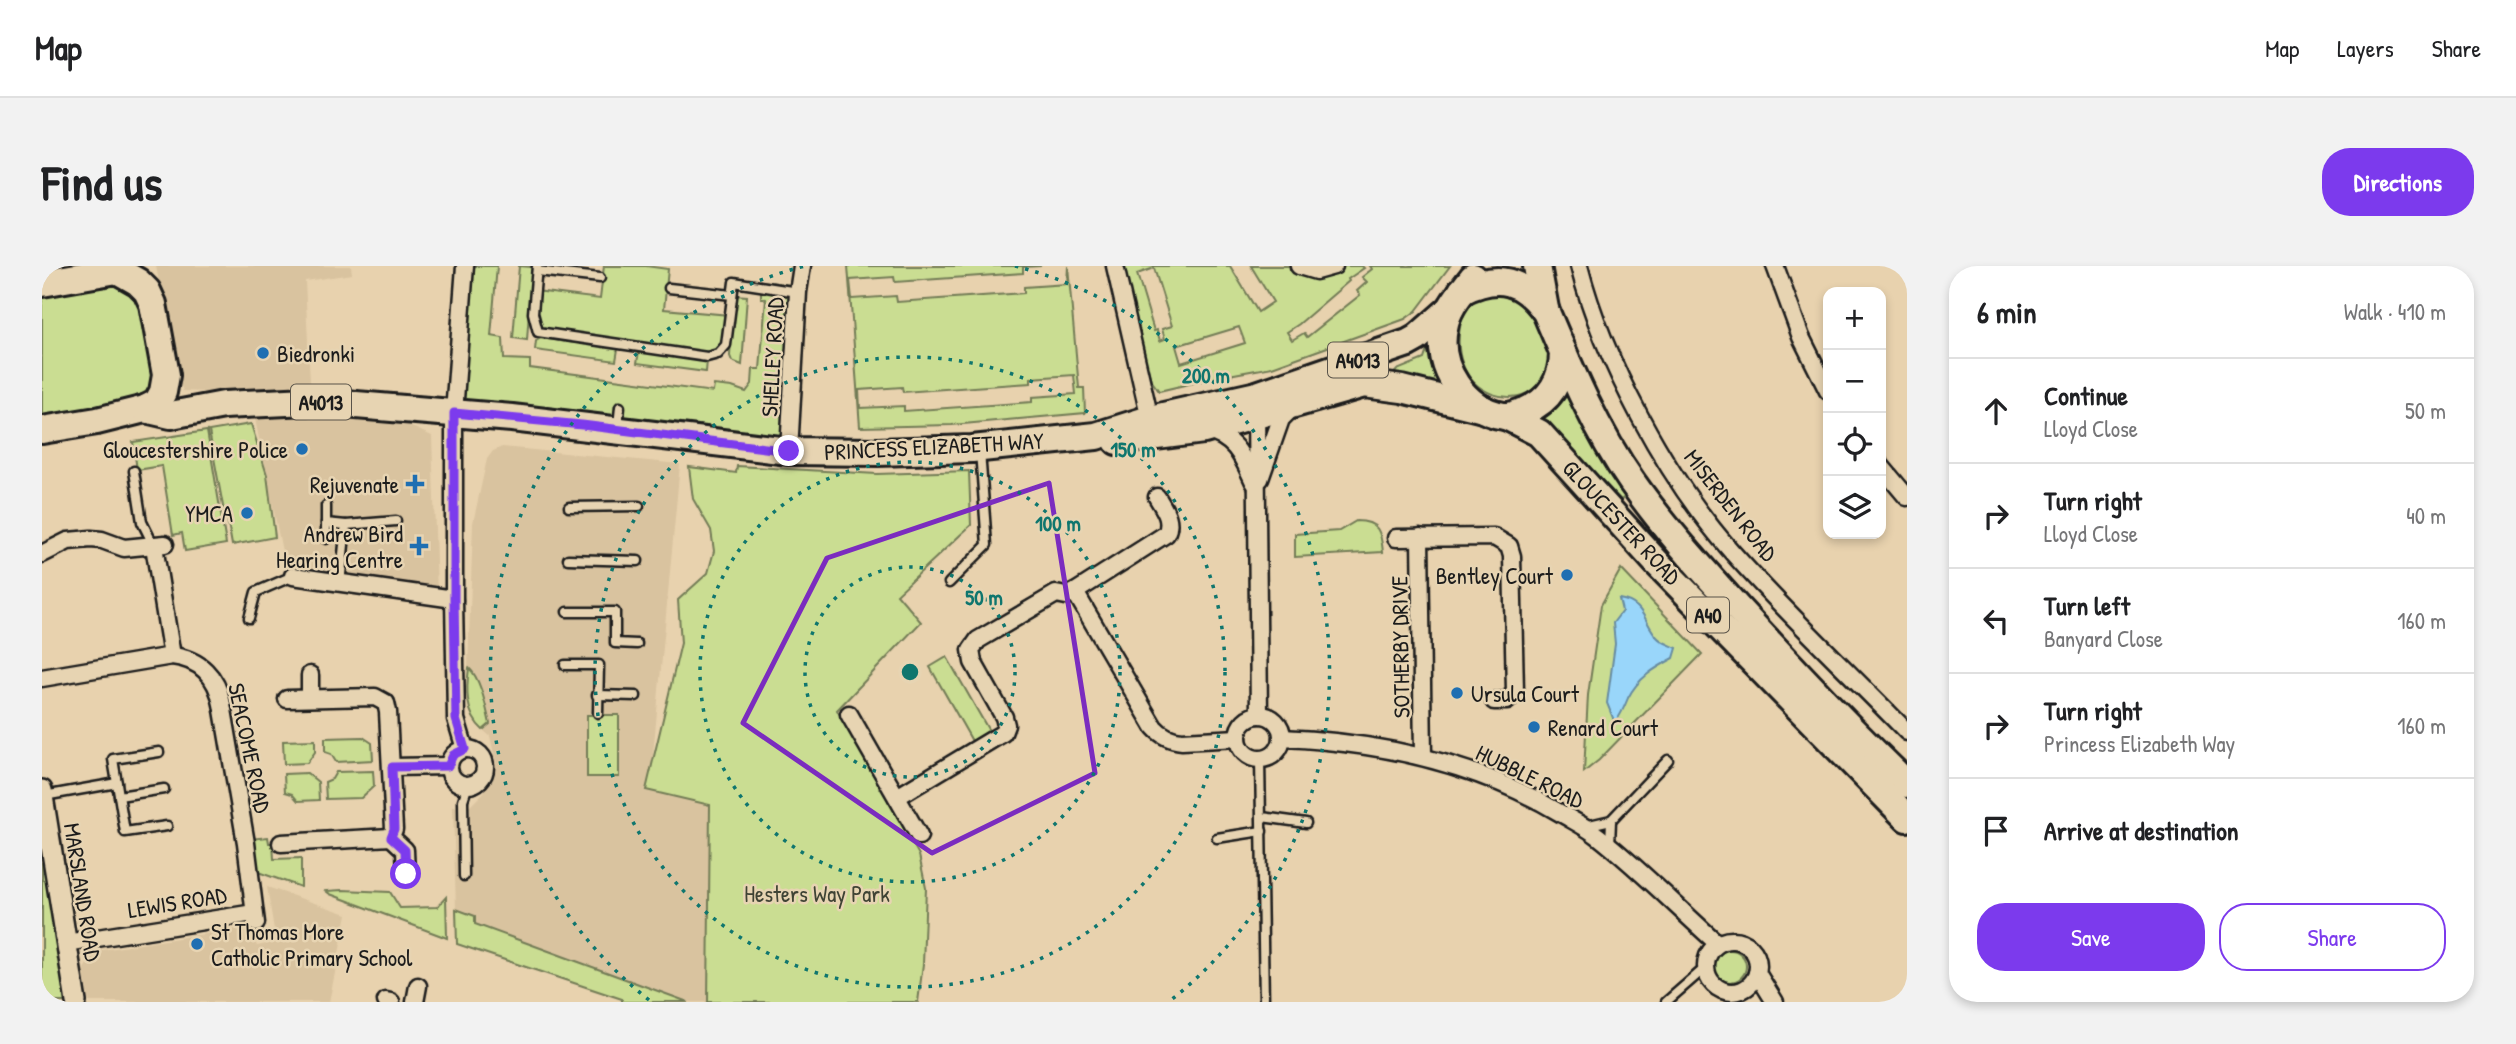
<!DOCTYPE html>
<meta charset="utf-8">
<style>
body{margin:0;font-family:"Patrick Hand",sans-serif;background:#f2f2f2;color:#202124}
.controls{position:absolute;right:21px;top:21px;display:grid;overflow:hidden;border-radius:14px;box-shadow:0 4px 10px #0003}
.controls button{width:63px;height:63px;display:grid;place-items:center;padding:0;border:0;border-bottom:2px solid #e0e0e0;background:#fff;color:#202124;font:35px sans-serif}
.stop{position:absolute;width:21px;height:21px;margin:-16px;border:5px solid #7c3aed;border-radius:50%;background:#fff}
.stop.end{background:#7c3aed;border-color:#fff;box-shadow:0 2px 7px #0008}
.list{margin:0;padding:0;list-style:none}
h2{display:flex;justify-content:space-between;align-items:center;height:91px;margin:0;padding:0 28px;font-size:30px}
h2 small{font-size:23px;font-weight:400;color:#757577}
.list li{display:grid;grid-template-columns:46px 1fr auto;gap:21px;align-items:center;box-sizing:border-box;height:105px;padding:0 28px;border-top:2px solid #e0e0e0}
.list b{display:block;font-size:26px;white-space:nowrap}
.list p{margin:0;font-size:23px;white-space:nowrap;color:#757577}
.list em{font-size:23px;font-style:normal;color:#757577}
.actions{display:flex;gap:14px;padding:21px 28px}
.actions a{flex:1;padding:16px 0;border:2px solid #7c3aed;border-radius:28px;text-align:center;font-size:24px;color:#7c3aed}
.actions .main{background:#7c3aed;color:#fff}
.icon{flex:none;width:38px;height:38px;fill:none;stroke:currentColor;stroke-width:2;stroke-linecap:round;stroke-linejoin:round}
.map{position:relative;flex:none;width:1865px;height:736px;overflow:hidden;border-radius:28px}
header{display:flex;align-items:center;gap:42px;box-sizing:border-box;height:98px;padding:0 35px;background:#fff;border-bottom:2px solid #e0e0e0}
header strong{font-size:33px}
nav{display:flex;gap:38px;margin-inline-start:auto;font-size:24px}
.intro{display:flex;align-items:center;justify-content:space-between;box-sizing:border-box;height:168px;padding:0 42px}
h1{margin:0;font-size:49px}
.button{padding:18px 32px;border-radius:28px;background:#7c3aed;color:#fff;font-size:24px;font-weight:700}
main{display:flex;gap:42px;padding:0 42px}
aside{flex:1;background:#fff;border-radius:28px;box-shadow:0 4px 10px #0003}
.map>svg:first-child{display:block}
.built{fill:#d9c39f}
.green{fill:#cadd92;stroke:#737c57;stroke-width:2;fill-rule:evenodd}
.water{fill:#99d6fa;stroke:#678ca1;stroke-width:2}
.lines{fill:none;stroke-linecap:round;stroke-linejoin:round}
.service-casing{stroke:#1c1c1c;stroke-width:13}
.minor-casing{stroke:#1c1c1c;stroke-width:21}
.tertiary-casing{stroke:#1c1c1c;stroke-width:24}
.primary-casing{stroke:#1c1c1c;stroke-width:32}
.trunk-casing{stroke:#1c1c1c;stroke-width:32}
.service{stroke:#e7d4b2;stroke-width:8}
.minor{stroke:#e7d4b2;stroke-width:16}
.tertiary{stroke:#e7d4b2;stroke-width:19}
.primary{stroke:#e7d4b2;stroke-width:26}
.trunk{stroke:#e7d4b2;stroke-width:26}
.route{stroke:#7c3aed;stroke-width:9}
.marked{fill:none;stroke:#7b2cbf;stroke-width:5;stroke-linejoin:round}
.ring{fill:none;stroke:#0f766e;stroke-width:3.5;stroke-dasharray:3.5 7}
.poi-dot{fill:#1f6fb2;stroke:#e7d4b2;stroke-width:2.5}
.labels{text-anchor:middle;dominant-baseline:central;stroke-width:5;stroke-linejoin:round;paint-order:stroke}
.shield{fill:#e7d4b2;stroke:#595349;stroke-width:2}
.shield-label{font-size:21px;font-weight:bold;fill:#1c1c1c}
.poi-label{font-size:23px;fill:#1c1c1c;stroke:#e7d4b2;text-anchor:end}
.street-label{font-size:23px;fill:#1c1c1c;stroke:#e7d4b2}
.park-label{font-size:23px;fill:#3f4334;stroke:#e7d4b2}
.centre{fill:#0f766e;stroke:#e7d4b2;stroke-width:3.5}
.ring-label{font-size:21px;text-anchor:middle;font-weight:bold;fill:#0f766e;stroke:#e7d4b2;stroke-width:5;stroke-linejoin:round;paint-order:stroke}
</style>
<header>
<strong>Map</strong>
<nav><a>Map</a><a>Layers</a><a>Share</a></nav>
</header>
<div class="intro"><h1>Find us</h1><a class="button">Directions</a></div>
<main>
<div class="map">
<svg width="1865" height="736" viewBox="0 0 1865 736">
<rect width="100%" height="100%" fill="#e8d2ae"/>
<filter id="ink" filterUnits="userSpaceOnUse"><feTurbulence type="fractalNoise" baseFrequency=".0143" numOctaves="2"/><feDisplacementMap in="SourceGraphic" scale="14" xChannelSelector="R" yChannelSelector="G"/><feConvolveMatrix kernelMatrix="1 2 1 2 8 2 1 2 1" color-interpolation-filters="sRGB"/></filter>
<g filter="url(#ink)">
<g class="built">
<polygon points="114,0 309,0 310,8 263,15 268,116 390,170 395,328 242,295 208,128 141,125 134,107"/>
<polygon points="460,181 638,198 608,521 668,539 666,736 588,736 415,678 411,541 428,540 442,526 454,497 448,470 436,460 425,432 431,257 445,193 451,185"/>
<polygon points="225,621 305,648 287,736 47,736 41,704 54,685 194,663 209,669 215,680 234,676"/>
</g>
<g class="green">
<polygon points="423,0 455,0 449,70 461,72 462,93 488,94 488,102 671,126 672,119 690,121 704,126 710,118 711,103 718,103 724,33 719,32 719,15 757,20 747,185 412,147"/>
<polygon points="477,0 490,1 485,74 471,72"/>
<polygon points="562,0 604,0 626,3 622,43 687,49 684,79 670,90 496,66 493,25 558,33"/>
<path d="M806 0H999L981 1V7L853 16 852 11 808 14 810 33 854 30 855 36 982 27V21L1025 18 1026 0 1037 122H1042L1043 147 910 159 818 161ZM1032 109 1034 128 990 131V136L862 145V140L818 142 817 124 860 121 861 126 989 117V112Z"/>
<path d="M1076 0H1188L1216 46 1231 36 1209 0H1320L1322 2 1306 13 1307 15 1257 58 1245 66 1250 74 1262 67 1265 71 1318 29 1315 25 1325 16 1320 11 1330 3 1328 0H1408L1374 45 1363 53 1230 101 1176 111 1117 125 1109 114ZM1112 2 1130 60 1120 63 1123 73 1118 75 1115 64 1112 65 1095 8ZM1197 61 1203 77 1139 97 1134 80Z"/>
<polygon points="70,13 97,28 113,107 109,130 0,156 0,25"/>
<path d="M1455 22 1484 34C1493 51 1507 69 1507 88 1509 160 1382 141 1426 34Z"/>
<polygon points="692,29 705,30 700,99 690,95 688,90"/>
<polygon points="499,72 576,83 574,95 493,84 494,75"/>
<polygon points="1387,75 1389,99 1401,125 1348,112 1355,104 1382,93 1385,84 1382,78"/>
<polygon points="597,85 665,94 664,106 595,97"/>
<polygon points="1524,110 1587,227 1579,234 1495,147"/>
<polygon points="209,158 225,209 233,271 190,279 185,251 183,251 167,165"/>
<polygon points="165,165 184,278 143,285 140,267 131,269 120,200 95,204 91,176"/>
<polygon points="695,200 835,208 927,205 929,259 855,328 879,356 795,444 877,589 884,622 881,698 876,736 666,736 668,539 604,524 639,377 636,334 666,307 672,285 669,264 651,233 647,201 694,207"/>
<path d="M1314 255C1337 255 1339 266 1341 286L1253 291V268L1297 265Z"/>
<polygon points="1579,303 1660,388 1557,494 1542,506 1546,429 1559,339"/>
<polygon points="905,391 947,465 930,475 888,401"/>
<path d="M427 402C439 413 444 441 448 458L441 464C423 448 424 423 427 402Z"/>
<rect x="545" y="449" width="32" height="62"/>
<polygon points="321,471 330,477 331,494 294,496 289,488 283,486 283,472"/>
<polygon points="273,474 273,486 265,497 242,498 241,475"/>
<polygon points="331,505 332,520 319,532 284,533 283,516 290,513 294,506"/>
<polygon points="265,507 276,516 277,534 256,535 250,528 243,526 242,508"/>
<polygon points="226,571 227,577 231,577 232,593 259,592 259,621 213,605 209,573"/>
<polygon points="11,595 34,736 0,736 0,597"/>
<polygon points="300,624 348,626 358,642 395,641 404,631 405,672 288,628 284,625"/>
<polygon points="414,643 433,650 433,658 646,736 580,736 580,733 415,678"/>
<circle cx="1688" cy="700" r="16"/>
</g>
<path class="water" d="M1577 333C1603 337 1601 355 1615 371 1620 377 1629 379 1635 382L1632 392C1613 402 1596 412 1586 432 1582 442 1579 449 1573 457L1565 437 1573 378 1571 357 1580 345Z"/>
<g class="lines">
<g class="service-casing">
<g id="service">
<polyline points="495,0 491,47 496,66 665,91 676,88 684,79 692,16 756,26"/>
<polyline points="495,5 558,12"/>
<polyline points="627,22 690,29"/>
<polyline points="576,160 578,141"/>
<polyline points="92,205 100,256 112,280"/>
<polyline points="284,240 284,257 304,259"/>
<polyline points="527,241 597,240"/>
<polyline points="284,273 284,257"/>
<polyline points="526,293 596,295"/>
<polyline points="907,317 945,279 938,185"/>
<polyline points="298,318 304,259 354,255"/>
<polyline points="525,346 573,346 573,377 595,378"/>
<polyline points="207,352 214,326 251,310"/>
<polyline points="523,399 557,399 556,447"/>
<polyline points="555,429 594,430"/>
<polyline points="117,486 71,493 83,566 125,560"/>
<polyline points="1218,494 1222,736"/>
<polyline points="2,530 75,517"/>
<polyline points="77,530 122,523"/>
<polyline points="1220,551 1264,557"/>
<polyline points="1543,560 1569,554 1626,494"/>
<polyline points="1175,572 1220,565"/>
<polyline points="1568,579 1569,554"/>
<polyline points="422,610 421,534 426,519"/>
<polyline points="1624,736 1663,702"/>
</g>
</g>
<g class="minor-casing">
<g id="minor">
<polyline points="1073,0 1108,153"/>
<polyline points="1257,0 1274,5 1292,0"/>
<path d="M1537 0C1561 94 1625 213 1690 286 1745 348 1807 406 1865 466"/>
<polyline points="1733,0 1759,71 1786,125"/>
<polyline points="1214,143 1217,449"/>
<path d="M1163 164C1194 172 1200 190 1212 216"/>
<polyline points="747,185 756,26 760,0"/>
<polyline points="1839,200 1865,231"/>
<polyline points="1218,213 1239,153 1250,142"/>
<polyline points="1378,271 1381,490"/>
<polyline points="1354,272 1452,271 1467,280 1470,290 1473,426 1465,435 1452,435"/>
<polyline points="112,280 130,390"/>
<polyline points="0,288 26,275 49,273 60,274 82,282 123,278"/>
<polyline points="251,310 412,333"/>
<path d="M1033 326 1124 268C1131 254 1122 243 1115 231"/>
<polyline points="268,409 268,432"/>
<path d="M0 412 130 390C158 393 175 411 180 438L204 577 214 657"/>
<polyline points="245,433 333,431 344,437 346,446 352,563 349,571 363,584 364,608"/>
<polyline points="807,448 877,570"/>
<circle cx="1218" cy="471" r="22"/>
<path d="M1240 472C1339 476 1435 497 1520 548 1532 555 1546 562 1556 570 1598 603 1636 642 1675 677"/>
<circle cx="425" cy="501" r="18"/>
<polyline points="423,483 414,453 412,333 412,147 423,0"/>
<polyline points="350,501 406,500"/>
<path d="M855 531 961 467 964 459 962 451 931 396 929 384 936 374 1014 328 1024 330 1033 326 1112 461C1120 470 1128 474 1140 475L1196 472"/>
<polyline points="239,577 349,571"/>
<circle cx="1690" cy="700" r="26"/>
<polyline points="24,677 212,647"/>
<polyline points="1715,707 1733,736"/>
<polyline points="344,735 349,736"/>
<polyline points="373,736 376,720"/>
</g>
</g>
<g class="tertiary-casing">
<polyline id="tertiary" points="0,524 34,736"/>
</g>
<g class="primary-casing">
<g id="primary">
<polyline points="0,17 75,4 96,16 105,25 111,38 124,109 121,126 115,137 103,143 55,155 0,164"/>
<polyline points="103,143 129,149 182,139 266,135 470,152 747,185 836,186 930,183 1054,170 1108,153 1215,129 1366,77 1375,72 1408,43"/>
<polyline points="1075,175 1162,164 1322,118 1360,123 1441,143"/>
</g>
</g>
<g class="trunk-casing">
<g id="trunk">
<polyline points="1495,0 1503,43"/>
<path d="M1431 11C1419 27 1405 42 1402 62 1394 101 1422 144 1462 150 1469 151 1476 147 1483 145 1508 135 1521 113 1521 86"/>
<path d="M1420 25C1456 7 1481 13 1504 46 1528 103 1554 165 1590 216 1623 263 1661 304 1699 346 1753 405 1807 463 1865 518"/>
<polyline points="1464,150 1497,167 1616,298 1865,552"/>
</g>
</g>
<use href="#service" class="service"/>
<use href="#minor" class="minor"/>
<use href="#tertiary" class="tertiary"/>
<use href="#primary" class="primary"/>
<use href="#trunk" class="trunk"/>
</g>
</g>
<g class="lines" filter="url(#ink)">
<polyline class="route" points="364,608 363,584 349,571 352,563 350,501 406,500 411,489 423,483 414,453 412,333 412,147 540,159 747,185"/>
</g>
<path class="marked" d="M1007 217 1053 507 890 587 701 457 785 292Z"/>
<g class="ring">
<circle cx="868" cy="406" r="105"/>
<circle cx="868" cy="406" r="210"/>
<circle cx="868" cy="406" r="315"/>
<path d="M607 734A419 419 0 0 1 763 0M973 0A419 419 0 0 1 1129 734"/>
</g>
<g class="poi-dot">
<circle cx="221" cy="87" r="7"/>
<circle cx="260" cy="183" r="7"/>
<path d="M369.5 207.5h7v7h7v7h-7v7h-7v-7h-7v-7h7z"/>
<circle cx="205" cy="247" r="7"/>
<path d="M373.5 269.5h7v7h7v7h-7v7h-7v-7h-7v-7h7z"/>
<circle cx="1525" cy="309" r="7"/>
<circle cx="1415" cy="427" r="7"/>
<circle cx="1492" cy="461" r="7"/>
<circle cx="155" cy="678" r="7"/>
</g>
<g class="labels">
<g class="shield">
<rect x="1286" y="76.5" width="60" height="35" rx="5"/>
<rect x="249" y="118.5" width="60" height="35" rx="5"/>
<rect x="1645" y="331.5" width="42" height="35" rx="5"/>
</g>
<g class="shield-label">
<text x="1316" y="94">A4013</text>
<text x="279" y="136">A4013</text>
<text x="1666" y="349">A40</text>
</g>
<g class="poi-label">
<text x="235" y="87" text-anchor="start">Biedronki</text>
<text x="246" y="183">Gloucestershire Police</text>
<text x="357" y="218">Rejuvenate</text>
<text x="191" y="247">YMCA</text>
<text x="361" y="267">Andrew Bird<tspan x="361" dy="26">Hearing Centre</tspan></text>
<text x="1511" y="309">Bentley Court</text>
<text x="1429" y="427" text-anchor="start">Ursula Court</text>
<text x="1506" y="461" text-anchor="start">Renard Court</text>
<text x="169" y="665" text-anchor="start">St Thomas More<tspan x="169" dy="26">Catholic Primary School</tspan></text>
</g>
<g class="street-label">
<text transform="translate(730 91) rotate(-87)">SHELLEY ROAD</text>
<text transform="translate(892 180) rotate(-3)">PRINCESS ELIZABETH WAY</text>
<text transform="translate(1689 239) rotate(52)">MISERDEN ROAD</text>
<text transform="translate(1580 256) rotate(47)">GLOUCESTER ROAD</text>
<text transform="translate(1358 381) rotate(-91)">SOTHERBY DRIVE</text>
<text transform="translate(208 482) rotate(78)">SEACOME ROAD</text>
<text transform="translate(1488 510) rotate(26)">HUBBLE ROAD</text>
<text transform="translate(41 626) rotate(81)">MARSLAND ROAD</text>
<text transform="translate(135 636) rotate(-9)">LEWIS ROAD</text>
</g>
<g class="park-label">
<text x="775" y="627">Hesters Way Park</text>
</g>
</g>
<circle cx="868" cy="406" r="10" class="centre"/>
<g class="ring-label">
<text x="1164" y="117">200 m</text>
<text x="1091" y="191">150 m</text>
<text x="1016" y="265">100 m</text>
<text x="942" y="339">50 m</text>
</g>
</svg>
<div class="controls">
<button>+</button>
<button>−</button>
<button><svg class="icon" aria-label="locate" viewBox="0 0 24 24"><circle cx="12" cy="12" r="6"/><path d="M12 2v4M12 18v4M2 12h4M18 12h4"/></svg></button>
<button><svg class="icon" aria-label="layers" viewBox="0 0 24 24"><path d="M12 4l9 5-9 5-9-5zM3 14l9 5 9-5"/></svg></button>
</div>
<div class="stop" style="left:364px;top:608px"></div>
<div class="stop end" style="left:747px;top:185px"></div>
</div>
<aside>
<h2>6 min<small>Walk · 410 m</small></h2>
<ul class="list">
<li><svg class="icon" aria-label="ahead" viewBox="0 0 24 24"><path d="M12 20V5M6 11l6-6 6 6"/></svg><div><b>Continue</b><p>Lloyd Close</p></div><em>50 m</em></li>
<li><svg class="icon" aria-label="right" viewBox="0 0 24 24"><path d="M7 20v-9h11M14 6l5 5-5 5"/></svg><div><b>Turn right</b><p>Lloyd Close</p></div><em>40 m</em></li>
<li><svg class="icon" aria-label="left" viewBox="0 0 24 24"><path d="M17 20v-9H6M10 6l-5 5 5 5"/></svg><div><b>Turn left</b><p>Banyard Close</p></div><em>160 m</em></li>
<li><svg class="icon" aria-label="right" viewBox="0 0 24 24"><path d="M7 20v-9h11M14 6l5 5-5 5"/></svg><div><b>Turn right</b><p>Princess Elizabeth Way</p></div><em>160 m</em></li>
<li><svg class="icon" aria-label="arrive" viewBox="0 0 24 24"><path d="M6 21V4h12l-3 4 3 4H6"/></svg><div><b>Arrive at destination</b></div></li>
</ul>
<div class="actions"><a class="main">Save</a><a>Share</a></div>
</aside>
</main>
